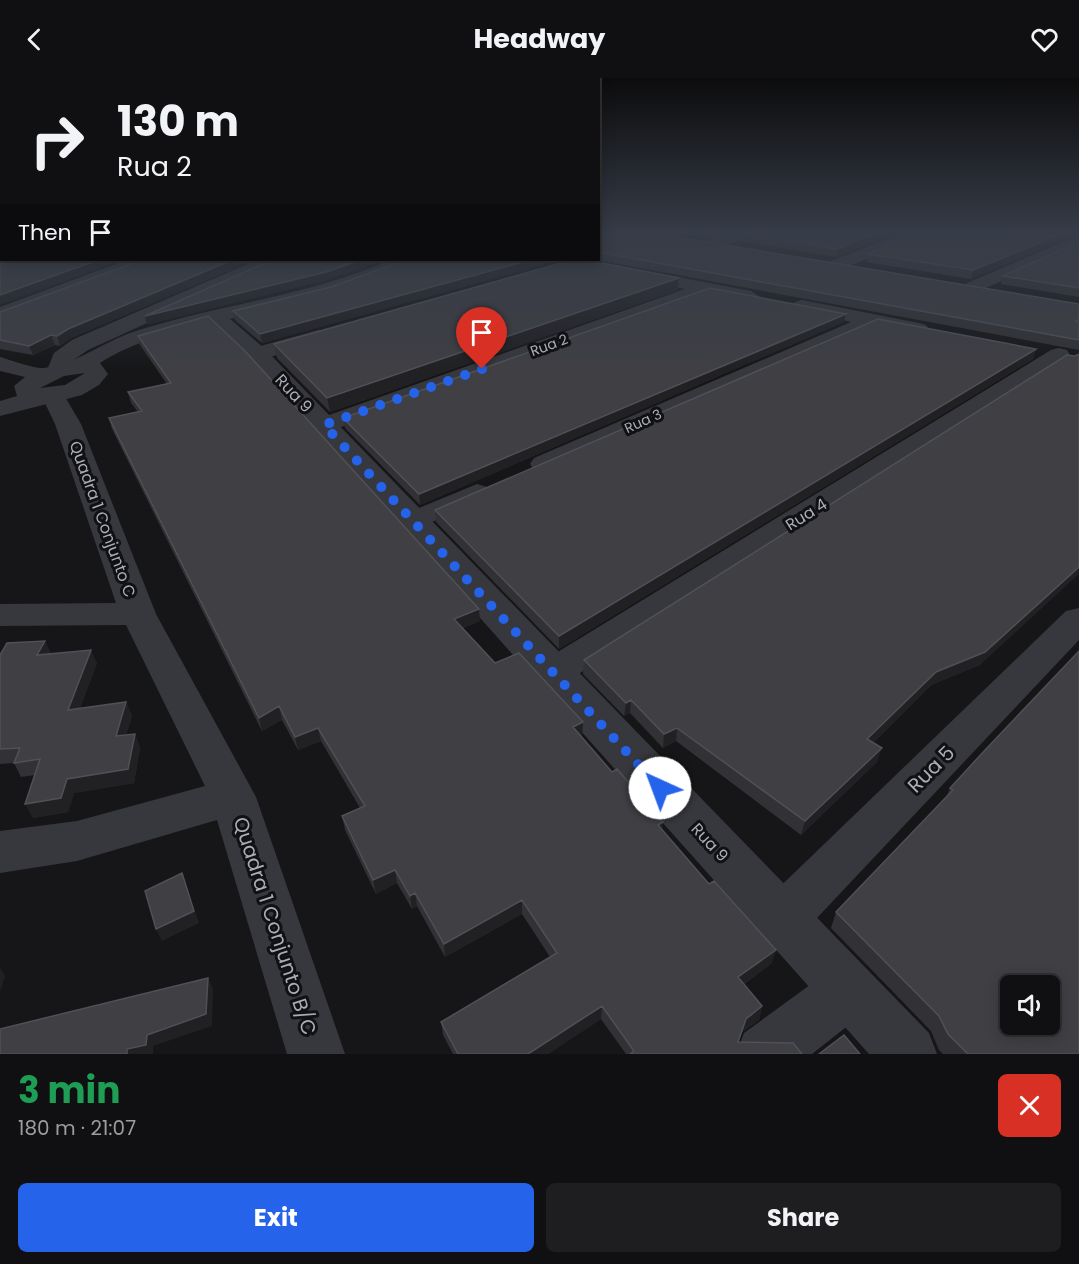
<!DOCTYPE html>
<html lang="en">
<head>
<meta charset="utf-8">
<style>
  :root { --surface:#101012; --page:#1e1e20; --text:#f1f3f6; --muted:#9c9d9f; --line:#303032; --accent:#2563eb }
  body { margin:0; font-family:Poppins,sans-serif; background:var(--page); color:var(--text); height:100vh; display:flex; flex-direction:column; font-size:22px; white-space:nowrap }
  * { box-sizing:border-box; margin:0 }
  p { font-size:20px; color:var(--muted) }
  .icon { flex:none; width:33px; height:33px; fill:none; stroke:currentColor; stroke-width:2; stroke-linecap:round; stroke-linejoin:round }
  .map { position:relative; height:976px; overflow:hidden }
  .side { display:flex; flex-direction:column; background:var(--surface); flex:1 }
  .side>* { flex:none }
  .banner { position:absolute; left:0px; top:0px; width:600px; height:183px; box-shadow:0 3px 15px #0003,0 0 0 2px var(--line); background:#101012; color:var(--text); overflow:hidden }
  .buttons { position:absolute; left:1000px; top:897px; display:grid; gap:12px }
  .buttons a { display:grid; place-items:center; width:60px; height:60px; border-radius:9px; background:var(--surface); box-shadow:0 3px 15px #0003,0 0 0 2px var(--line); font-size:30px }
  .pin { position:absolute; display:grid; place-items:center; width:51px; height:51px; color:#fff; margin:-62px -26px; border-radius:50% 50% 50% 0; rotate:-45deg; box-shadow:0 0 6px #0007 }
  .pin .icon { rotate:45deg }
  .me { position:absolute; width:66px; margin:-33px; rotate:317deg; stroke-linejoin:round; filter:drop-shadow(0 0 4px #0008) }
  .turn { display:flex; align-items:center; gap:21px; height:126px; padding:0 18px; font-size:27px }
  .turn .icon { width:78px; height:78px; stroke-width:2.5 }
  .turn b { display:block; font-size:42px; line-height:51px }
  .then { display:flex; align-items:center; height:57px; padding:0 18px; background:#0003; gap:12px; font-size:22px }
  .round { display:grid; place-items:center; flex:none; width:63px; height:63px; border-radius:9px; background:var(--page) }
  .headline { display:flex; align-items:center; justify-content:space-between; height:102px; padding:0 18px }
  h1 { font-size:36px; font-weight:700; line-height:45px; color:#1e9e55 }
  .cta { display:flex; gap:12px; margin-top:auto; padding:12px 18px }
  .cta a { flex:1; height:69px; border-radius:9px; background:var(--accent); color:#fff; font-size:24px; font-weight:700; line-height:69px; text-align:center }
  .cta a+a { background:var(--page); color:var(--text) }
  header { display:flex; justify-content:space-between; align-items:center; height:78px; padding:0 18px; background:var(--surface); font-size:27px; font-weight:700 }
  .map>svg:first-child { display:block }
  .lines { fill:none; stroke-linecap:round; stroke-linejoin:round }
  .minor { fill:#37383d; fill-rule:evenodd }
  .tertiary { fill:#37383d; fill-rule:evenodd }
  .wall { fill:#323236 }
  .shaded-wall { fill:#212124 }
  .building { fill:#3f3f44; stroke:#4f5156; stroke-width:1.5; fill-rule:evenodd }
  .route { stroke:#2563eb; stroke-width:10; stroke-dasharray:0 18 }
  .labels { text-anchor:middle; stroke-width:6; stroke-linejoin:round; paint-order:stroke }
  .far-street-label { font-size:14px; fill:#a8adb8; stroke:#111113 }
  .street-label { font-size:16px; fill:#a8adb8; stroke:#111113 }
  .near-street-label { font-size:20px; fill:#a8adb8; stroke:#111113 }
</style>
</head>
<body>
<header><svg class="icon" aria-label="back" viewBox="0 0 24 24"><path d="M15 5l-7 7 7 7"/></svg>Headway<svg class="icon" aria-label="heart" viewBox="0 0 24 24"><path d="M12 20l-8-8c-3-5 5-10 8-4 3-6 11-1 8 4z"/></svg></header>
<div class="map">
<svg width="1079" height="976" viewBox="0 0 1079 976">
  <rect width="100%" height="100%" fill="#161618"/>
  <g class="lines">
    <path class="minor" d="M 731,155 L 755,155 L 752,158 L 713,171 L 705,166 L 707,163 Z
      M 904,155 L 926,155 L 843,191 L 831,191 L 828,187 L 831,183 Z
      M 1079,157 L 1079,168 L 979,213 L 973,215 L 964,209 L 967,205 Z
      M 127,182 L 149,182 L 147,186 L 0,242 L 0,229 Z
      M 257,182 L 278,182 L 276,186 L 88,272 L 72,283 L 66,297 L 50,297 L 47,292 L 54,275 L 72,262 Z
      M 557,182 L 588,182 L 751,213 L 760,219 L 751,225 L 707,216 L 333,352 L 324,355 L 315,352 L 311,347 L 315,342 L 685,211 L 565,187 Z
      M 802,222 L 919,245 L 926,247 L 929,251 L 926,255 L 919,257 L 875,248 L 554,392 L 544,394 L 534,392 L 530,386 L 534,380 L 851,244 L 795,232 L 792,228 L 795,224 Z
      M 319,252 L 326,254 L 329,258 L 326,262 L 257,283 L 249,281 L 246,276 L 249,271 Z
      M 1059,270 L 1067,272 L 1070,277 L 1067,282 L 566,604 L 552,608 L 538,604 L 533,595 L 538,586 L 1051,272 Z
      M 53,310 L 61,312 L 81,346 L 156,536 L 256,719 L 345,976 L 287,976 L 217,742 L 77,783 L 0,795 L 0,753 L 77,743 L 205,708 L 126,547 L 0,548 L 0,526 L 116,525 L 55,346 L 41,317 L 45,312 Z
      M 477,406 L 487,409 L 492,415 L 487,421 L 413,452 L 402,449 L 398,443 L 402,437 Z
      M 1079,530 L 1079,562 L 800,858 L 782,865 L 764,858 L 756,841 L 764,824 L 1066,533 Z
      M 849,885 L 869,893 L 877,912 L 869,931 L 812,976 L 736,976 L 744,955 L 829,893 Z"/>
    <path class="tertiary" d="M 390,182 L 411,182 L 409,186 L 331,216 L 230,241 L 265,271 L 929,955 L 937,976 L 869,976 L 249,281 L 211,245 C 173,255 133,263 100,285 L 108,296 L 99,307 L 82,317 L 0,338 L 0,323 L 17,318 L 14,308 L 25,299 L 0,293 L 0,279 C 10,282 35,291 44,290 C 77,286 104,263 136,253 C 220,226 309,218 390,182 ZM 85,295 L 65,307 L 40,310 L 64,298 Z"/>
  </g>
  <path class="wall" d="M 598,155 L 1079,226 L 1079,276 L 1079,272 L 598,182 Z
    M 694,155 L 896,155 L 836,179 Z
    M 916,155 L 1079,155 L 971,201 L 866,184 L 868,176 Z
    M 1079,164 L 1079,219 L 1001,206 L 1003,198 Z
    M 142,182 L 253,182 L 71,260 L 60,268 L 55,267 L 33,277 L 0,271 L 0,234 Z
    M 555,183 L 262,265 L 235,242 L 233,233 L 331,209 Z
    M 678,212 L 330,334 L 277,280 L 274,266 Z
    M 844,244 L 420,427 L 345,350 L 343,340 Z
    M 138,258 L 480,543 L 463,550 L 495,585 L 583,644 L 582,658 L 581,658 L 662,753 L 772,885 L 744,906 L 762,928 L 759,942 L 742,954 L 738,964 L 802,976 L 626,976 L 601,941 L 548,976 L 453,976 L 443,957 L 441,944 L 550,879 L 522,836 L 445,879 L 417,828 L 412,831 L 397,805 L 376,816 L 345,752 L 342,738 L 360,730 L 321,663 L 298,672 L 282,642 L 262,653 L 112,351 L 109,340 L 138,334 L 131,325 L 128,314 L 167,306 L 140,267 Z
    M 1036,271 L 1033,281 L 559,571 L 436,444 L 435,432 Z
    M 1075,278 L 980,587 L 931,607 L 873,665 L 877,684 L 801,757 L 676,663 L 663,670 L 630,635 L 624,638 L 583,596 L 584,582 Z
    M 45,563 L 51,576 L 97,585 L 80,630 L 126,624 L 132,638 L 126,657 L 135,656 L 140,670 L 134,705 L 74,715 L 68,734 L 33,740 L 35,697 L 21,699 L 14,685 L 0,686 L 0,577 Z
    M 986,671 L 1079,976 L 943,976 L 939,972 L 931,953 L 831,850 L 836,834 L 946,720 L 950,710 Z"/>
  <path class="shaded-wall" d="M 878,155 L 896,155 L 836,179 L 837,171 Z
    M 1063,155 L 1079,155 L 971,201 L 973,192 Z
    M 98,182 L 122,182 L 0,227 L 0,217 Z
    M 232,182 L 253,182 L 71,260 L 60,268 L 57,258 L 68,251 Z
    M 361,182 L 385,182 L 327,202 L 147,247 L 145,238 Z
    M 530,182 L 556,182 L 555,183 L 262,265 L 260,256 Z
    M 679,200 L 678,212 L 330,334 L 327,320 Z
    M 846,236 L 844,244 L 420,427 L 419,416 Z
    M 51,257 L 55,267 L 33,277 L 29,268 Z
    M 1036,271 L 1033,281 L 559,571 L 559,558 Z
    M 1079,489 L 1079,496 L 980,587 L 931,607 L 863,675 L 867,661 L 936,594 Z
    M 479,531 L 480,543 L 455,553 L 454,541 Z
    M 45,563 L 51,576 L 37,577 Z
    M 91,572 L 97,585 L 74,646 L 68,632 Z
    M 631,622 L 630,635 L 624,638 L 626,625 Z
    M 126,624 L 132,638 L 122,672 L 116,658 Z
    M 279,628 L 282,642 L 262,653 L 259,640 Z
    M 583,644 L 582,658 L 572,662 L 573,649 Z
    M 318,650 L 321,663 L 298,672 L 295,659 Z
    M 677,650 L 676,663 L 663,670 L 664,656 Z
    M 135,656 L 140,670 L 134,705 L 74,715 L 68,734 L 33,740 L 25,726 L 67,701 Z
    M 882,670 L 877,684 L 801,757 L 805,743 Z
    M 663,744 L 662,757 L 658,747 Z
    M 395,792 L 397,805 L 376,816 L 373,802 Z
    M 182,795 L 186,807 L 199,845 L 162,863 L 156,851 Z
    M 415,815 L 417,828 L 412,831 L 410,818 Z
    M 522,822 L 522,836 L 445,879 L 444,866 Z
    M 776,872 L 772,885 L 735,912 L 738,899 Z
    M 0,890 L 5,898 L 0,914 Z
    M 208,900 L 213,911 L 212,948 L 153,968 L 153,976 L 127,976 L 127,971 L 147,957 Z
    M 602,928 L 601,941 L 548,976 L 528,976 Z
    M 762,928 L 759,942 L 742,954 L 735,976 L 746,941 Z"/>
  <path class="building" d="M 0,155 L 2,155 L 2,172 L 1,168 L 0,168 Z
    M 598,155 L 653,155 L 1079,226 L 1079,241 L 1076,243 L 1079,244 L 1079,262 L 598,174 Z
    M 741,155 L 878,155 L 837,171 Z
    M 916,155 L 1063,155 L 973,192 L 868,176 Z
    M 1079,164 L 1079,210 L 1003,198 Z
    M 2,180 L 2,182 L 98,182 L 0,217 L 0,181 Z
    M 142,182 L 232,182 L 68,251 L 57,258 L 51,257 L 29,268 L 0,262 L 0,234 Z
    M 272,182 L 361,182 L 326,194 L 145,238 Z
    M 405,182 L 530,182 L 260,256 L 233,233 L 331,209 Z
    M 572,182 L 586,182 L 679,200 L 327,320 L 274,266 Z
    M 710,210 L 846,236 L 419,416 L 343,340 Z
    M 208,238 L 245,273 L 479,531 L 454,541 L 495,585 L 519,575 L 583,644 L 573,649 L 612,694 L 617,691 L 663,744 L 658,747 L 709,806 L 714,803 L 776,872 L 738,899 L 762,928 L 746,941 L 738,964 L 793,965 L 802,976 L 630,976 L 634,973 L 602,928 L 528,976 L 458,976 L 441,944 L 557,875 L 522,822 L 444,866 L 415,815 L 410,818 L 395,792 L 373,802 L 342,738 L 365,728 L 318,650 L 295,659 L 279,628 L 259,640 L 109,340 L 142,333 L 128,314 L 171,305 L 138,258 Z
    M 878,241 L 1036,271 L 559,558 L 435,432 Z
    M 1079,276 L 1079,489 L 985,574 L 936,594 L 867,661 L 882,670 L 805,743 L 677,650 L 664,656 L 631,622 L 626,625 L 584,582 L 1067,277 L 1075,278 Z
    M 45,563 L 37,577 L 91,572 L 68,632 L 126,624 L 116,658 L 135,656 L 128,691 L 67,701 L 61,720 L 25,726 L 40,681 L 14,685 L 20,670 L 0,671 L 0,577 L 7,565 Z
    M 1079,573 L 1079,976 L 968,976 L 948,956 L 939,938 L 836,834 L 953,712 L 950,710 L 986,671 ZM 1011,908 L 1050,908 L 1050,946 L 1011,946 Z
    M 182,795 L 194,833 L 156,851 L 145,813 Z
    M 208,900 L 206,936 L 147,957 L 146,967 L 127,971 L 127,976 L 0,976 L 0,951 Z
    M 844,957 L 860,976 L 819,976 Z"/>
  <linearGradient id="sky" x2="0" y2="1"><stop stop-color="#0c0c0d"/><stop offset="0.53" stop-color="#363c48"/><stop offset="1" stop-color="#363c48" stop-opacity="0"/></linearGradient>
  <rect width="1079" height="292" fill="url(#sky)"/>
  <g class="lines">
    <path class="route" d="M 482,291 L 324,347 L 660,710"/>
  </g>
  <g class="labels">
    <g class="far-street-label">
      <text transform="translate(549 267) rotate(-20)" y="5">Rua 2</text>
      <text transform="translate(643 343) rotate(-24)" y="5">Rua 3</text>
    </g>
    <g class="street-label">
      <text transform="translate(294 315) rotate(47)" y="6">Rua 9</text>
      <text transform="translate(806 436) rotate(-32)" y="6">Rua 4</text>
      <text transform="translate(103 441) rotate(70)" y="6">Quadra 1 Conjunto C</text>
      <text transform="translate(710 764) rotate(47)" y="6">Rua 9</text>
    </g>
    <g class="near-street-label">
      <text transform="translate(931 691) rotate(-45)" y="7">Rua 5</text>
      <text transform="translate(275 848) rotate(72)" y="7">Quadra 1 Conjunto B/C</text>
    </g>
  </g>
</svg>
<div class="buttons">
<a><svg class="icon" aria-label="sound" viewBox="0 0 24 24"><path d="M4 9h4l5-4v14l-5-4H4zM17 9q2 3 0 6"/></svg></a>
</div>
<div class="pin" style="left:482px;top:291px;background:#d93025"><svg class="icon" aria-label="arrive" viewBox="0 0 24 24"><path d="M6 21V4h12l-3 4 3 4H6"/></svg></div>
<svg class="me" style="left:660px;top:710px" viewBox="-20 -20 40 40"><circle r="19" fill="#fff"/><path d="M0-13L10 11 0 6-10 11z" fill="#2563eb"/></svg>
<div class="banner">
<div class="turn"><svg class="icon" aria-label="right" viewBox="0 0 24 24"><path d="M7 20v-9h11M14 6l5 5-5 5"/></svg><div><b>130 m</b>Rua 2</div></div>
<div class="then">Then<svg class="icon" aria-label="arrive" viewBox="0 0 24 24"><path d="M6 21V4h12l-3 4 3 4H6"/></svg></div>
</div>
</div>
<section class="side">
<div class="headline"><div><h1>3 min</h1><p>180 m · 21:07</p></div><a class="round" style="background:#d93025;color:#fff"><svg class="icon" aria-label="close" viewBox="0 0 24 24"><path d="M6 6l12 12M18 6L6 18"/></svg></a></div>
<div class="cta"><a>Exit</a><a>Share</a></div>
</section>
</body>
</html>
